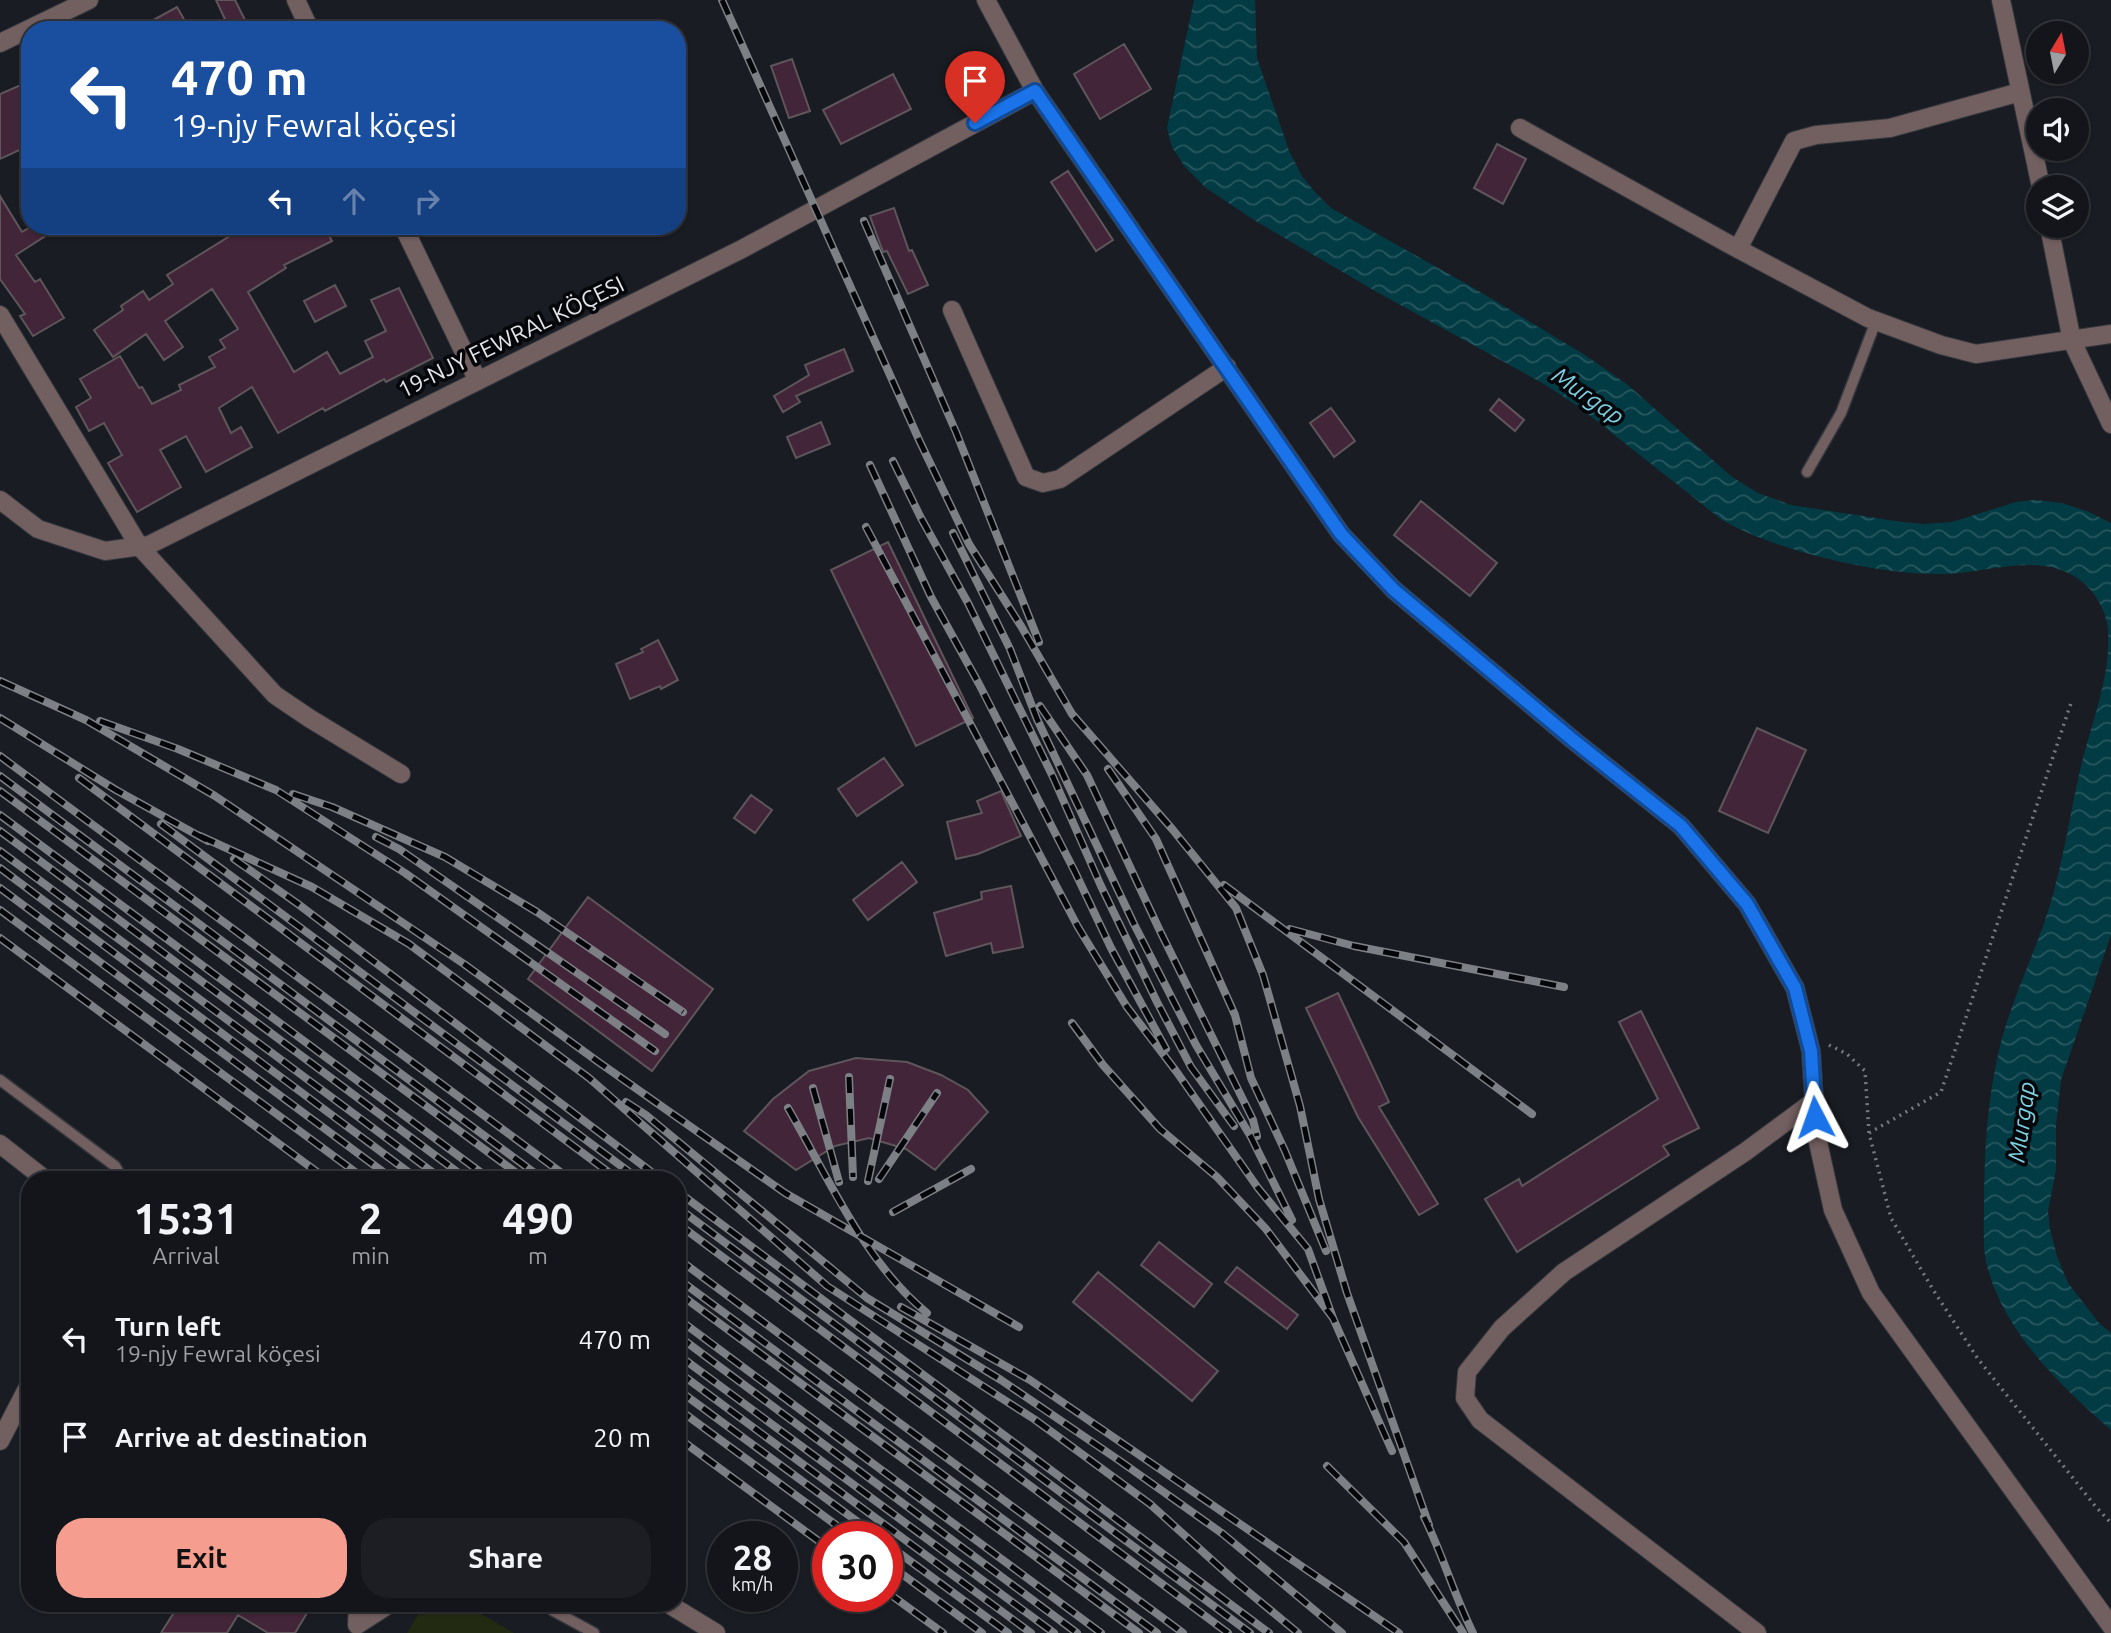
<!DOCTYPE html>
<html lang="en">
<head>
<meta charset="utf-8">
<style>
  :root { --surface:#13151a; --page:#1c1e23; --text:#f1f3f6; --muted:#9d9fa2; --line:#323439; --accent:#f59d8f }
  body { margin:0; font-family:Ubuntu,sans-serif; background:var(--page); color:var(--text); height:100vh; display:flex; flex-direction:column; font-size:26px; white-space:nowrap }
  * { box-sizing:border-box; margin:0 }
  p { font-size:23px; color:var(--muted) }
  .icon { flex:none; width:38px; height:38px; fill:none; stroke:currentColor; stroke-width:2; stroke-linecap:round; stroke-linejoin:round }
  .map { position:relative; flex:1; overflow:hidden }
  .side { position:absolute; left:21px; top:1171px; width:665px; height:441px; display:flex; flex-direction:column; background:var(--surface); border-radius:28px; box-shadow:0 2px 5px #0004,0 0 0 2px var(--line) }
  .side>* { flex:none }
  .top-card { position:absolute; left:21px; top:21px; width:665px; height:214px; border-radius:28px; box-shadow:0 2px 5px #0004,0 0 0 2px var(--line); background:#1a4fa0; color:#fff; overflow:hidden }
  .needle { width:46px; rotate:10deg }
  .tools { position:absolute; left:2026px; top:21px; display:grid; gap:14px }
  .tools a { display:grid; place-items:center; width:63px; height:63px; border-radius:50%; background:var(--surface); box-shadow:0 2px 5px #0004,0 0 0 2px var(--line); font-size:35px }
  .speed { position:absolute; left:707px; top:1521px; display:flex; gap:14px; font-size:35px; font-weight:700; text-align:center }
  .speed>* { display:grid; place-content:center; width:91px; height:91px; border-radius:50%; background:var(--surface); box-shadow:0 2px 5px #0004,0 0 0 2px var(--line); line-height:1 }
  .speed small { font-size:18px; font-weight:400 }
  .speed .limit { border:10px solid #d22; background:#fff; color:#111 }
  .pin { position:absolute; display:grid; place-items:center; width:60px; height:60px; color:#fff; margin:-72px -30px; border-radius:50% 50% 50% 0; rotate:-45deg; box-shadow:0 0 7px #0007 }
  .pin .icon { rotate:45deg }
  .me { position:absolute; width:77px; margin:-38px; rotate:356deg; stroke-linejoin:round; filter:drop-shadow(0 0 5px #0008) }
  .turn { display:flex; align-items:center; gap:24px; height:147px; padding:0 35px; font-size:32px }
  .turn .icon { width:91px; height:91px; stroke-width:2.5 }
  .turn b { display:block; font-size:49px; line-height:60px }
  .lanes { display:flex; align-items:center; height:66px; padding:0 35px; background:#0003; justify-content:center; gap:35px; direction:ltr }
  .lanes .off { opacity:.35 }
  .eta { display:flex; justify-content:space-evenly; align-items:center; height:119px; text-align:center }
  .eta b { font-size:42px; font-weight:700; line-height:49px }
  .cta { display:flex; gap:14px; margin-top:auto; padding:14px 35px }
  .cta a { flex:1; height:80px; border-radius:28px; background:var(--accent); color:#111; font-size:28px; font-weight:700; line-height:80px; text-align:center }
  .cta a+a { background:var(--page); color:var(--text) }
  ul { padding:0; list-style:none }
  li { display:flex; align-items:center; gap:21px; height:98px; padding:0 35px }
  li div { flex:1 }
  li b { display:block; font-size:26px }
  li em { font-style:normal }
  .map>svg:first-child { display:block }
  .green { fill:#222b12 }
  .water { fill:url(#water-waves) }
  .building { fill:#432539; stroke:#5e565b; stroke-width:2 }
  .lines { fill:none; stroke-linecap:round; stroke-linejoin:round }
  .lane-casing { stroke:#35383e; stroke-width:13 }
  .street-casing { stroke:#35383e; stroke-width:20 }
  .path { stroke:#77797e; stroke-width:3.5; stroke-dasharray:2 5; stroke-linecap:butt }
  .lane { stroke:#725f5f; stroke-width:10 }
  .street { stroke:#725f5f; stroke-width:18 }
  .rail-casing { stroke:#7d8085; stroke-width:8 }
  .rail { stroke:#050609; stroke-width:5; stroke-dasharray:16; stroke-linecap:butt }
  .route-casing { stroke:#114b97; stroke-width:18 }
  .route { stroke:#1a73e8; stroke-width:12 }
  .labels { text-anchor:middle; stroke-width:7; stroke-linejoin:round; paint-order:stroke }
  .street-label { font-size:23px; fill:#e3e5e9; stroke:#050609 }
  .water-label { font-size:24px; font-style:italic; fill:#7cd0e1; stroke:#050609 }
</style>
</head>
<body>
<div class="map">
<svg width="2111" height="1633" viewBox="0 0 2111 1633">
  <defs>
    <pattern id="water-waves" width="16" height="10" patternUnits="userSpaceOnUse" patternTransform="scale(1.75)"><rect width="16" height="10" fill="#023b44"/><path d="M0 5q4-4 8 0t8 0" fill="none" stroke="#27575f"/></pattern>
  </defs>
  <rect width="100%" height="100%" fill="#191c22"/>
  <path class="green" d="M 425,1603 L 463,1603 L 514,1633 L 407,1633 Z"/>
  <path class="water" d="M 1194,0 L 1255,0 L 1257,58 L 1290,153 L 1302,176 L 1314,191 L 1331,208 L 1472,287 L 1585,355 L 1628,385 L 1732,477 L 1758,493 L 1791,505 L 1902,522 L 1924,524 L 1952,522 L 2016,502 L 2035,500 L 2062,503 L 2089,512 L 2111,523 L 2111,935 L 2061,1080 L 2056,1125 L 2056,1170 L 2048,1211 L 2050,1229 L 2057,1256 L 2068,1283 L 2099,1323 L 2111,1333 L 2111,1430 C 2063,1388 2008,1336 1989,1273 C 1982,1252 1984,1230 1984,1209 C 1984,1152 1987,1097 2001,1042 C 2013,996 2035,953 2049,908 C 2064,860 2070,811 2082,762 C 2093,719 2111,675 2108,629 C 2106,611 2095,591 2080,580 C 2040,550 1985,574 1941,574 C 1878,575 1777,551 1722,520 L 1579,407 L 1544,384 L 1375,291 L 1254,220 L 1206,188 L 1185,167 L 1172,147 L 1167,128 Z"/>
  <path class="building" d="M 216,0 L 235,0 L 250,30 L 230,30 Z
    M 177,7 L 190,30 L 135,30 Z
    M 1124,44 L 1151,89 L 1100,119 L 1074,74 Z
    M 792,59 L 810,111 L 789,118 L 771,66 Z
    M 893,74 L 911,109 L 841,144 L 823,110 Z
    M 30,81 L 30,145 L 0,159 L 0,94 Z
    M 1497,144 L 1526,159 L 1503,204 L 1474,188 Z
    M 1068,171 L 1113,240 L 1096,251 L 1051,182 Z
    M 0,196 L 22,232 L 32,226 L 61,226 L 16,255 L 35,282 L 40,279 L 64,318 L 33,336 L 20,316 L 25,314 L 0,279 Z
    M 894,208 L 909,251 L 912,250 L 928,285 L 908,294 L 887,251 L 883,252 L 870,216 Z
    M 246,226 L 324,226 L 332,241 L 284,265 L 286,268 L 248,292 L 294,372 L 327,352 L 340,374 L 373,357 L 365,341 L 386,331 L 371,300 L 399,288 L 433,358 L 386,382 L 384,379 L 325,411 L 323,408 L 278,433 L 252,387 L 219,408 L 231,433 L 241,427 L 252,447 L 206,472 L 186,436 L 160,450 L 181,487 L 137,512 L 108,463 L 122,455 L 104,423 L 89,431 L 76,407 L 91,398 L 80,379 L 120,356 L 139,388 L 142,387 L 152,404 L 181,390 L 179,385 L 215,367 L 209,357 L 225,348 L 220,340 L 238,329 L 212,289 L 165,321 L 183,347 L 164,360 L 146,334 L 113,357 L 94,330 L 123,310 L 121,306 L 143,291 L 149,300 L 173,284 L 167,275 Z
    M 335,285 L 346,306 L 315,322 L 304,301 Z
    M 844,349 L 853,371 L 796,396 L 800,402 L 783,412 L 774,396 L 809,375 L 805,365 Z
    M 1499,399 L 1524,420 L 1515,431 L 1490,410 Z
    M 1331,408 L 1355,441 L 1334,457 L 1310,423 Z
    M 821,422 L 830,444 L 796,458 L 787,437 Z
    M 1421,501 L 1497,563 L 1470,596 L 1394,535 Z
    M 888,542 L 973,718 L 916,746 L 831,570 Z
    M 658,640 L 678,680 L 661,689 L 660,686 L 630,699 L 616,664 L 643,652 L 641,649 Z
    M 1757,728 L 1806,750 L 1768,833 L 1719,811 Z
    M 884,758 L 903,785 L 857,816 L 838,789 Z
    M 1001,791 L 1021,836 L 978,854 L 956,859 L 947,822 L 982,813 L 977,801 Z
    M 751,795 L 772,810 L 755,833 L 734,818 Z
    M 902,862 L 917,882 L 868,920 L 853,900 Z
    M 1011,886 L 1023,947 L 993,953 L 991,943 L 946,956 L 934,913 L 982,899 L 981,892 Z
    M 588,897 L 713,989 L 652,1071 L 528,979 Z
    M 1338,993 L 1389,1102 L 1379,1107 L 1438,1204 L 1419,1215 L 1358,1117 L 1306,1008 Z
    M 1641,1011 L 1699,1128 L 1663,1146 L 1669,1155 L 1517,1252 L 1485,1199 L 1519,1179 L 1522,1186 L 1658,1099 L 1619,1022 Z
    M 856,1058 L 907,1062 L 941,1075 L 968,1090 L 988,1112 L 935,1170 L 906,1149 L 869,1138 L 835,1146 L 796,1170 L 744,1131 L 773,1099 L 809,1071 Z
    M 1159,1242 L 1212,1284 L 1194,1307 L 1141,1265 Z
    M 1237,1267 L 1298,1315 L 1287,1329 L 1225,1282 Z
    M 1098,1272 L 1218,1371 L 1192,1401 L 1073,1302 Z
    M 180,1603 L 313,1603 L 295,1633 L 268,1633 L 238,1615 L 227,1633 L 161,1633 Z"/>
  <g class="lines">
    <defs>
      <path id="lane" d="M 1807,472 L 1841,413 L 1876,321
        M 0,1080 L 115,1166 L 123,1180
        M 552,1610 L 594,1633"/>
      <path id="street" d="M 296,0 L 310,30
        M 986,0 L 1035,91 L 1341,534 L 1394,590 L 1573,740 L 1681,826 L 1747,904 L 1795,988 L 1811,1051 L 1816,1133 L 1833,1210 L 1871,1293 L 2111,1626
        M 2001,0 L 2041,187
        M 0,43 L 89,0
        M 1520,128 L 1727,243 L 1868,318 L 1941,345 L 1976,354 L 2111,334
        M 403,226 L 478,381
        M 2049,226 L 2072,341 L 2111,424
        M 1738,249 L 1794,141 L 1816,135 L 1890,128 L 2020,92
        M 952,310 L 1026,477 L 1043,483 L 1060,479 L 1227,367
        M 0,315 L 139,546 L 275,695 L 309,718 L 401,774
        M 0,500 L 38,529 L 105,551 L 149,545 L 742,249 L 1035,91
        M 0,1144 L 46,1180
        M 0,1441 L 30,1383
        M 358,1603 L 357,1625 L 391,1603
        M 667,1603 L 716,1633
        M 1757,1633 L 1480,1420 L 1465,1398 L 1467,1372 L 1502,1328 L 1564,1272 L 1745,1152 L 1814,1101"/>
    </defs>
    <use href="#lane" class="lane-casing"/>
    <use href="#street" class="street-casing"/>
    <path class="path" d="M 1829,1045 L 1847,1054 L 1865,1071 L 1869,1133 L 1891,1218 L 1932,1288 L 1978,1359 L 2096,1507 L 2111,1523
      M 1869,1133 L 1941,1092 L 2072,700"/>
    <use href="#lane" class="lane"/>
    <use href="#street" class="street"/>
    <defs>
      <path id="rail" d="M 722,0 L 920,442 L 969,544 L 1021,626 L 1072,714 L 1173,830 L 1236,908 L 1263,975 L 1300,1106 L 1319,1199 L 1347,1293 L 1429,1525
        M 864,221 L 956,432 L 1039,642
        M 893,461 L 921,518 L 968,603 L 1053,777 L 1101,886 L 1157,1002 L 1191,1067 L 1234,1126
        M 870,465 L 931,597 L 979,684 L 1075,872 L 1111,948 L 1166,1049
        M 866,527 L 1078,927 L 1127,1007 L 1176,1071 L 1258,1188 L 1308,1249 L 1333,1318
        M 953,533 L 1010,649 L 1037,719 L 1134,924 L 1196,1045 L 1251,1137 L 1292,1220
        M 0,681 L 86,720 L 215,796 L 464,964 L 597,1061 L 785,1193 L 1019,1327
        M 1040,706 L 1087,775 L 1160,931 L 1253,1120 L 1257,1136
        M 0,718 L 116,790 L 208,841
        M 100,721 L 178,749 L 276,790 L 405,873 L 655,1051
        M 0,756 L 571,1180
        M 1108,769 L 1156,839 L 1235,1015 L 1251,1078 L 1285,1151 L 1326,1251
        M 0,776 L 544,1180
        M 79,778 L 619,1180
        M 0,791 L 526,1180
        M 293,794 L 332,807 L 445,857 L 537,912 L 683,1012
        M 0,815 L 491,1180
        M 161,824 L 640,1180
        M 0,831 L 468,1180
        M 200,836 L 312,887 L 409,944 L 589,1078 L 827,1286 L 1034,1419 L 1150,1504 L 1234,1580 L 1298,1633
        M 376,837 L 399,849 L 665,1034
        M 0,851 L 443,1180
        M 234,859 L 298,904 L 662,1180
        M 0,868 L 419,1180
        M 1224,885 L 1532,1114
        M 0,888 L 394,1180
        M 0,910 L 366,1180
        M 1290,929 L 1354,946 L 1564,987
        M 0,938 L 328,1180
        M 1072,1023 L 1103,1065 L 1160,1129 L 1217,1177 L 1266,1229 L 1333,1318 L 1392,1451
        M 849,1077 L 853,1177
        M 813,1088 L 839,1182
        M 626,1102 L 646,1115 L 867,1298 L 1001,1380 L 1120,1461 L 1223,1534 L 1342,1633
        M 788,1108 C 828,1177 865,1263 927,1313
        M 879,1179 L 937,1093
        M 868,1181 L 890,1079
        M 677,1191 L 1269,1633
        M 677,1207 L 1250,1633
        M 893,1212 L 971,1169
        M 677,1223 L 1228,1633
        M 677,1258 L 1183,1633
        M 677,1278 L 1157,1633
        M 677,1292 L 1139,1633
        M 901,1307 L 1030,1380 L 1399,1633
        M 677,1318 L 1101,1633
        M 677,1335 L 1077,1633
        M 677,1354 L 1054,1633
        M 677,1371 L 1031,1633
        M 677,1389 L 877,1536
        M 677,1408 L 851,1536
        M 677,1437 L 828,1548
        M 1327,1466 L 1404,1542 L 1463,1633
        M 1424,1517 C 1443,1555 1454,1595 1473,1633
        M 887,1544 L 1008,1633
        M 887,1563 L 982,1633
        M 887,1592 L 943,1633"/>
    </defs>
    <use href="#rail" class="rail-casing"/>
    <use href="#rail" class="rail"/>
  </g>
  <g class="lines">
    <defs>
      <path id="route" d="M 975,123 L 1035,91 L 1341,534 L 1394,590 L 1573,740 L 1681,826 L 1747,904 L 1795,988 L 1811,1051 L 1815,1117"/>
    </defs>
    <use href="#route" class="route-casing"/>
    <use href="#route" class="route"/>
  </g>
  <g class="labels">
    <g class="street-label">
      <text transform="translate(511 337) rotate(-26)" y="8">19-NJY FEWRAL KÖÇESI</text>
    </g>
    <g class="water-label">
      <text transform="translate(1588 396) rotate(35)" y="8">Murgap</text>
      <text transform="translate(2022 1122) rotate(-82)" y="8">Murgap</text>
    </g>
  </g>
</svg>
<div class="tools">
<a><svg class="needle" viewBox="-14 -14 28 28"><path d="M0-13l5 13h-10z" fill="#e53935"/><path d="M0 13l5-13h-10z" fill="#9d9fa2"/></svg></a>
<a><svg class="icon" aria-label="sound" viewBox="0 0 24 24"><path d="M4 9h4l5-4v14l-5-4H4zM17 9q2 3 0 6"/></svg></a>
<a><svg class="icon" aria-label="layers" viewBox="0 0 24 24"><path d="M12 4l9 5-9 5-9-5zM3 14l9 5 9-5"/></svg></a>
</div>
<div class="speed"><div>28<small>km/h</small></div><div class="limit">30</div></div>
<div class="pin" style="left:975px;top:123px;background:#d93025"><svg class="icon" aria-label="arrive" viewBox="0 0 24 24"><path d="M6 21V4h12l-3 4 3 4H6"/></svg></div>
<svg class="me" style="left:1815px;top:1117px" viewBox="-20 -20 40 40"><path d="M0-17L14 15 0 8-14 15z" fill="#1a73e8" stroke="#fff" stroke-width="4"/></svg>
<div class="top-card">
<div class="turn"><svg class="icon" aria-label="left" viewBox="0 0 24 24"><path d="M17 20v-9H6M10 6l-5 5 5 5"/></svg><div><b>470 m</b>19-njy Fewral köçesi</div></div>
<div class="lanes"><svg class="icon" aria-label="left" viewBox="0 0 24 24"><path d="M17 20v-9H6M10 6l-5 5 5 5"/></svg><svg class="icon off" aria-label="ahead" viewBox="0 0 24 24"><path d="M12 20V5M6 11l6-6 6 6"/></svg><svg class="icon off" aria-label="right" viewBox="0 0 24 24"><path d="M7 20v-9h11M14 6l5 5-5 5"/></svg></div>
</div>
<section class="side">
<div class="eta">
<div><b>15:31</b><p>Arrival</p></div>
<div><b>2</b><p>min</p></div>
<div><b>490</b><p>m</p></div>
</div>
<ul>
<li><svg class="icon" aria-label="left" viewBox="0 0 24 24"><path d="M17 20v-9H6M10 6l-5 5 5 5"/></svg><div><b>Turn left</b><p>19-njy Fewral köçesi</p></div><em>470 m</em></li>
<li><svg class="icon" aria-label="arrive" viewBox="0 0 24 24"><path d="M6 21V4h12l-3 4 3 4H6"/></svg><div><b>Arrive at destination</b></div><em>20 m</em></li>
</ul>
<div class="cta"><a>Exit</a><a>Share</a></div>
</section>
</div>
</body>
</html>
